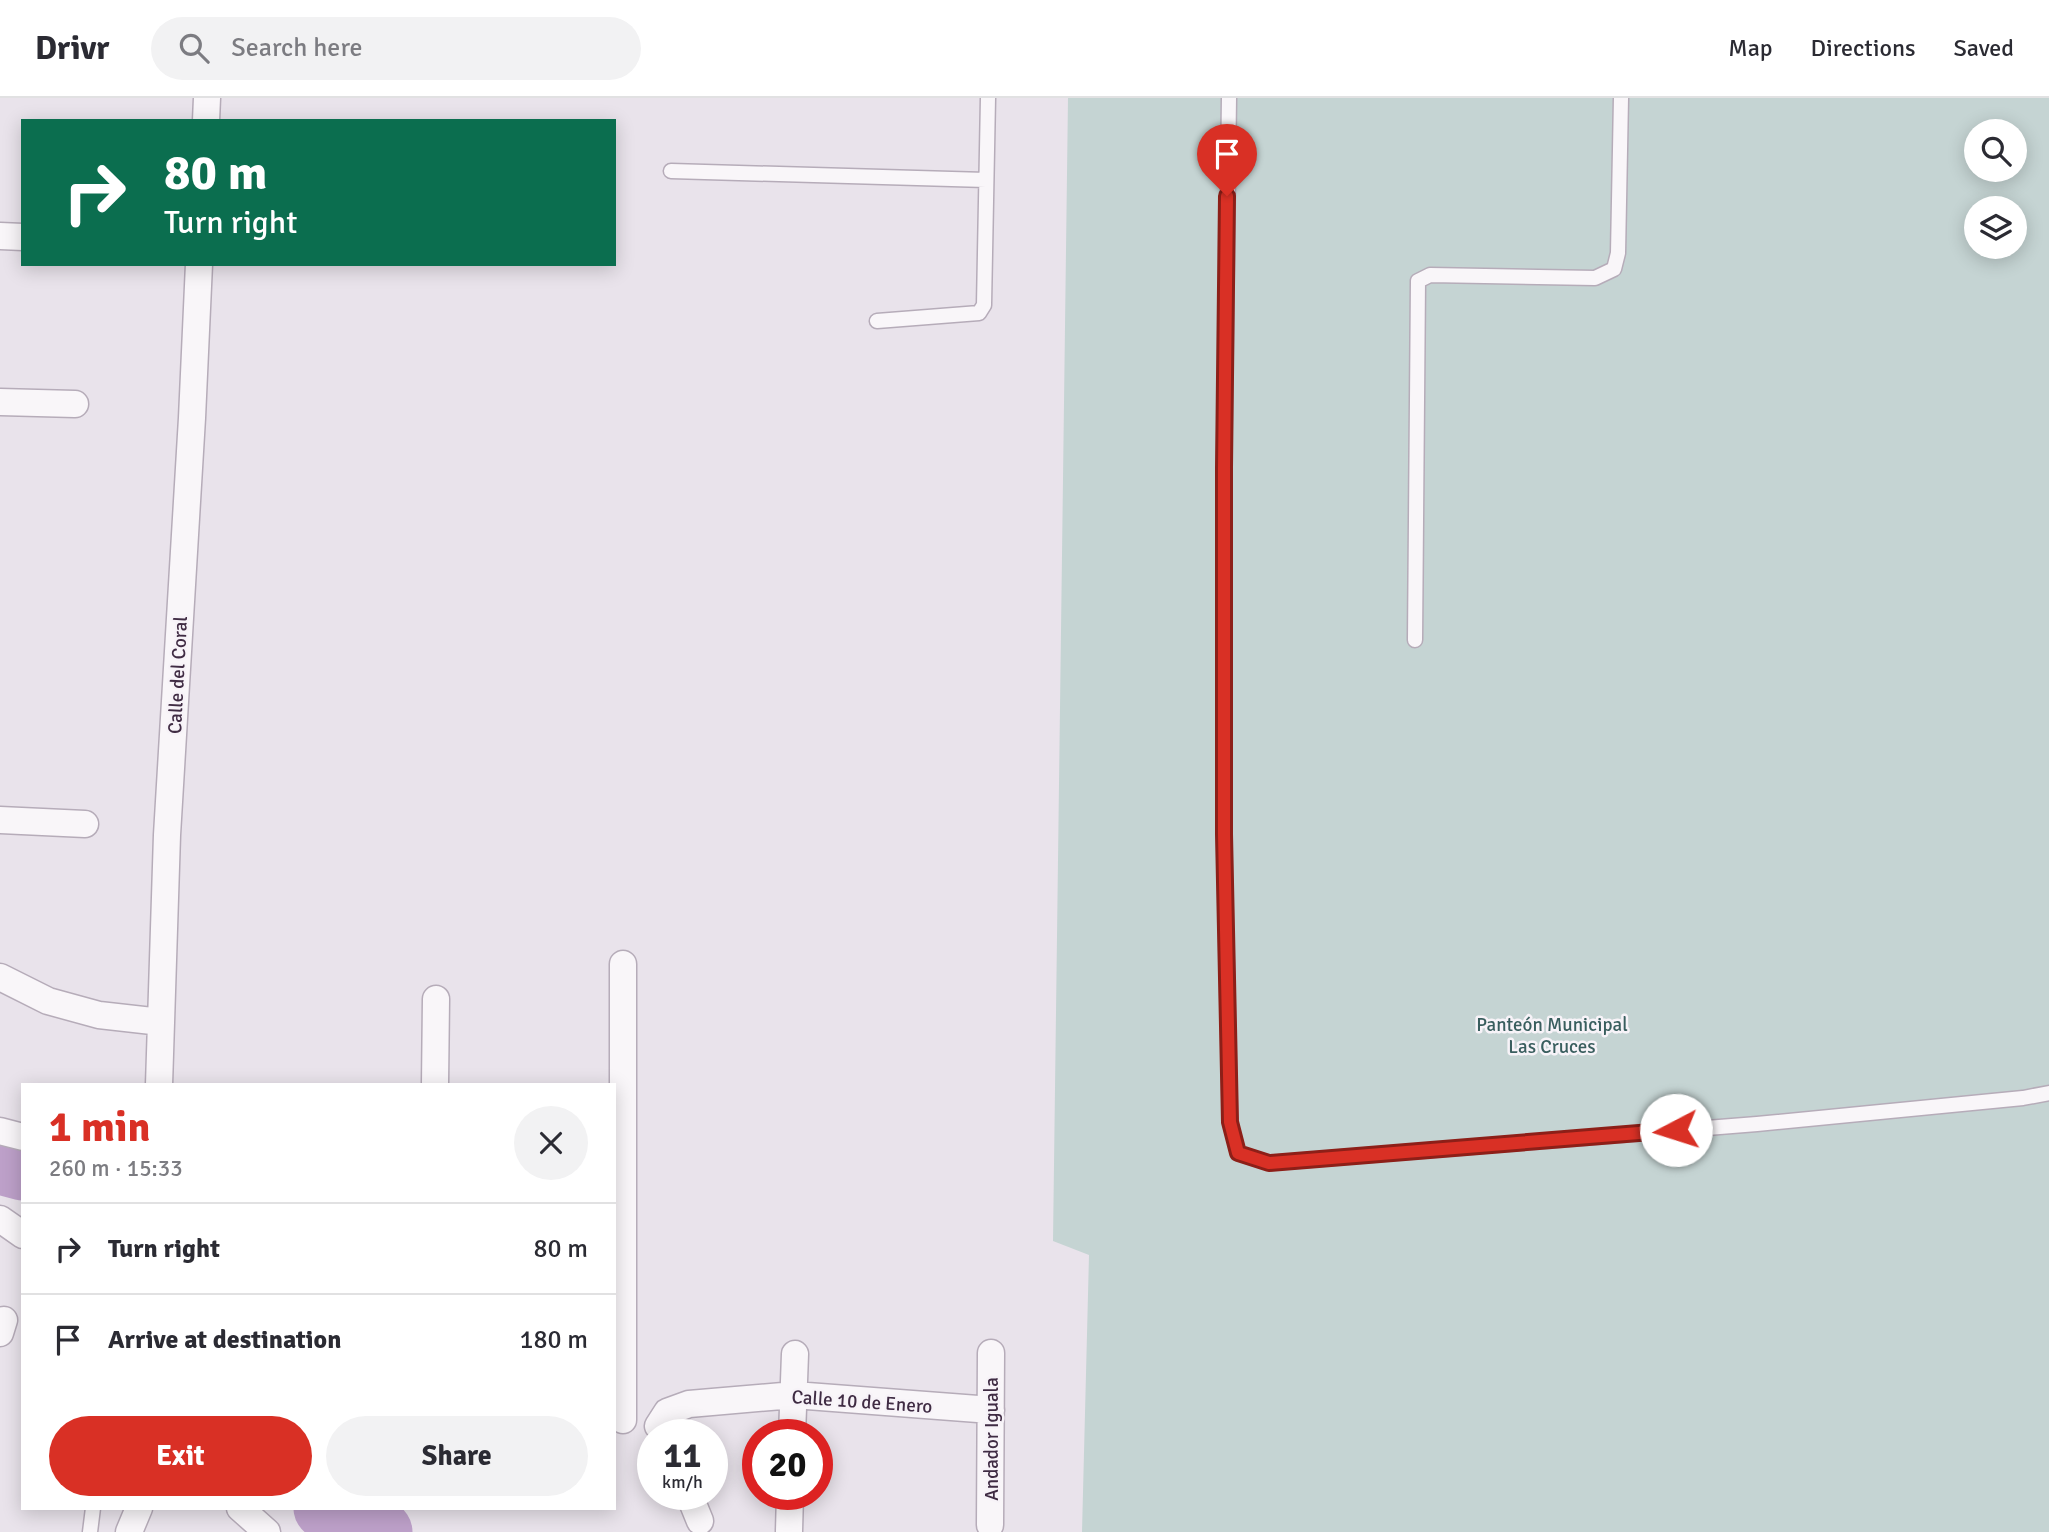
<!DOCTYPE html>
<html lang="en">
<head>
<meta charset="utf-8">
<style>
  :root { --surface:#fff; --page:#f2f2f3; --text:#2b2b33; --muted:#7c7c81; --line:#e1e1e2; --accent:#d93025 }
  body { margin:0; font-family:Signika,sans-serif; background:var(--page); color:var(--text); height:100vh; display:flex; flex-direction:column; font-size:26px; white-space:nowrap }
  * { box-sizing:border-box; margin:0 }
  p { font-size:23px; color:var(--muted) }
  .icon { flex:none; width:38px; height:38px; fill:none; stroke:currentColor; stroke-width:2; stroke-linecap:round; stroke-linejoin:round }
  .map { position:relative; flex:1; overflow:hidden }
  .sheet { position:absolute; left:21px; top:985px; width:595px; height:427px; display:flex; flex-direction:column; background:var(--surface); border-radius:0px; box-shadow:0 4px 18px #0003 }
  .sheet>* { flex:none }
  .hud { position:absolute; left:21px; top:21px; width:595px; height:147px; border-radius:0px; box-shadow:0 4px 18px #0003; background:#0b6e4f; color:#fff; overflow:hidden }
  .buttons { position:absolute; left:1964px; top:21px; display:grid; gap:14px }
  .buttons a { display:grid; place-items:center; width:63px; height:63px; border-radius:50%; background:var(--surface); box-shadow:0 4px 18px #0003; font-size:35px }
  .speed { position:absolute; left:637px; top:1321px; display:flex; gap:14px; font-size:35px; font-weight:700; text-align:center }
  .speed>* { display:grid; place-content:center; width:91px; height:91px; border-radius:50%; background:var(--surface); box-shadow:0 4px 18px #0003; line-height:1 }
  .speed small { font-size:18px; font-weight:400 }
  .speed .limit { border:10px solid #d22; background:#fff; color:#111 }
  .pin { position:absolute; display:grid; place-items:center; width:60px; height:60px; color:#fff; margin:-72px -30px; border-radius:50% 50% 50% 0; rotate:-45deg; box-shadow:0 0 7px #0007 }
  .pin .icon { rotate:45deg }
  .me { position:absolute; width:77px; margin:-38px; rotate:265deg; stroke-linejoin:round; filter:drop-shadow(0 0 5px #0008) }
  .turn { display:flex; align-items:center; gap:24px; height:147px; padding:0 28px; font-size:32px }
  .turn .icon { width:91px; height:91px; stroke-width:2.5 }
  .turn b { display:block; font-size:49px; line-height:60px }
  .round { display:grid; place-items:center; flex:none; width:74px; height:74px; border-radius:37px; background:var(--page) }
  .headline { display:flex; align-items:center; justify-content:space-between; height:119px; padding:0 28px }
  h1 { font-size:42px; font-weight:700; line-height:52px; color:var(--accent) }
  .primary-button { display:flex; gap:14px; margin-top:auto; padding:14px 28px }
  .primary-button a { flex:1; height:80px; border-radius:42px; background:var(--accent); color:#fff; font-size:28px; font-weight:700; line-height:80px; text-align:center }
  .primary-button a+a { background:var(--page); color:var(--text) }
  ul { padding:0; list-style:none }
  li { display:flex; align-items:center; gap:21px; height:91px; padding:0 28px; border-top:2px solid var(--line) }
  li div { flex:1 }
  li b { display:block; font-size:26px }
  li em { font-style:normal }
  header { display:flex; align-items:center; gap:42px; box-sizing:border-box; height:98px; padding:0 35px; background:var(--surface); border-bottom:2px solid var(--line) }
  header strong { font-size:33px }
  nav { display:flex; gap:38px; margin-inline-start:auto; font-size:24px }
  .search { width:490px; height:63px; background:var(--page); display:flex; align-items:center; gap:18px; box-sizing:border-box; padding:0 24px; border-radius:38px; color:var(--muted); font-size:26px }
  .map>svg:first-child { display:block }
  .green { fill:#c5d4d3; fill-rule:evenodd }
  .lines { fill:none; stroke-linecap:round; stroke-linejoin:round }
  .river { stroke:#bda0c9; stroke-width:63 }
  .service-casing { stroke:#b6acb9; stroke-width:17 }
  .minor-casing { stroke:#b6acb9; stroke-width:29 }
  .service { stroke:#f9f6f9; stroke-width:14 }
  .minor { stroke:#f9f6f9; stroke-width:26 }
  .route-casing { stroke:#8d1f18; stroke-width:18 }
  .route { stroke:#d93025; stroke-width:12 }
  .labels { text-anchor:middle; stroke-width:5; stroke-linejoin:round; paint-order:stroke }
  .street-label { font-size:19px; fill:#3f2b43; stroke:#f7f3f8 }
  .park-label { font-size:19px; fill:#395e5e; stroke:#f7f3f8 }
</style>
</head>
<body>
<header>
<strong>Drivr</strong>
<div class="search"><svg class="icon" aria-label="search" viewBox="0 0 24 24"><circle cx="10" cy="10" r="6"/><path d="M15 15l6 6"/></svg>Search here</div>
<nav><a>Map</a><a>Directions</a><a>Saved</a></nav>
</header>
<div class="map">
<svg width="2049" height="1434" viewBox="0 0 2049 1434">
  <rect width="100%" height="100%" fill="#e9e3eb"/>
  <path class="green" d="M 1068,0 L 2049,0 L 2049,1434 L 1082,1434 L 1089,1157 L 1053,1143 ZM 1976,33 L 2014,33 L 2014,72 L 1976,72 ZM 1976,110 L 2014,110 L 2014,149 L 1976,149 Z"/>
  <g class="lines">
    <path class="river" d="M 0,1065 L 23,1071
      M 325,1410 L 351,1428 L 381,1434"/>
    <defs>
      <path id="service" d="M 1229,0 L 1224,370 L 1224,736 L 1230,1024 L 1238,1055 L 1269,1065 L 1757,1026 L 2023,1000 L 2049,995
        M 671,73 L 986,82
        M 877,223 L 979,215 L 984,207 L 988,0
        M 1415,542 L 1418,183 L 1430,177 L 1595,180 L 1614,171 L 1618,155 L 1621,0
        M 90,1434 L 93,1410"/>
      <path id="minor" d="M 206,23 L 207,0
        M 0,138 L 23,139
        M 0,304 L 75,306
        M 0,722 L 85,726
        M 623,866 L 623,1322
        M 0,879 L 48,903 L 99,917 L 161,924
        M 159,987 L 167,737 L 192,320 L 199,166
        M 435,987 L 436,901
        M 0,1033 L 23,1039
        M 0,1121 L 23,1137
        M 0,1235 L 4,1222
        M 658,1328 L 667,1314 L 689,1306 L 794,1297 L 991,1312
        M 792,1337 L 795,1256
        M 689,1396 L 700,1423
        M 240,1410 L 267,1434
        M 990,1427 L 991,1255
        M 789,1433 L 790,1396
        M 129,1434 L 139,1410"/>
    </defs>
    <use href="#service" class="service-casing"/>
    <use href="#minor" class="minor-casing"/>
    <use href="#service" class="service"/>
    <use href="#minor" class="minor"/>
  </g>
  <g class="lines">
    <defs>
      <path id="route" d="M 1227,98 L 1224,370 L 1224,736 L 1230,1024 L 1238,1055 L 1269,1065 L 1676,1032"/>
    </defs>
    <use href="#route" class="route-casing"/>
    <use href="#route" class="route"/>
  </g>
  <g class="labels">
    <g class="street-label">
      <text transform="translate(177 577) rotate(-87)" y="7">Calle del Coral</text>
      <text transform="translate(862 1303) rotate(4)" y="7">Calle 10 de Enero</text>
      <text transform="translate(991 1341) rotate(-90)" y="7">Andador Iguala</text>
    </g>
    <g class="park-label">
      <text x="1552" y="933">Panteón Municipal<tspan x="1552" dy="22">Las Cruces</tspan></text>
    </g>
  </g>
</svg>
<div class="buttons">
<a><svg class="icon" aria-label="search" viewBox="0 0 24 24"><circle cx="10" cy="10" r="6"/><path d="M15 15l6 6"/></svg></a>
<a><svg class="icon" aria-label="layers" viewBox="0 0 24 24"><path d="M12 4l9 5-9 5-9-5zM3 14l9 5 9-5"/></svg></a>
</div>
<div class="speed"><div>11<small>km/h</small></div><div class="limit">20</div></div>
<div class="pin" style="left:1227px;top:98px;background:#d93025"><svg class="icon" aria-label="arrive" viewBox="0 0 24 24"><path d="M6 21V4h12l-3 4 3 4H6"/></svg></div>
<svg class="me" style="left:1676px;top:1032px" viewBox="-20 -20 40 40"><circle r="19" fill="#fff"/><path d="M0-13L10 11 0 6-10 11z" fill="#d93025"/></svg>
<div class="hud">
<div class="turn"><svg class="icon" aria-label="right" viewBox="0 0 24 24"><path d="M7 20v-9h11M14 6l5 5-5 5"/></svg><div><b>80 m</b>Turn right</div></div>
</div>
<section class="sheet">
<div class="headline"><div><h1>1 min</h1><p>260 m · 15:33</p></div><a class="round"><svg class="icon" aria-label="close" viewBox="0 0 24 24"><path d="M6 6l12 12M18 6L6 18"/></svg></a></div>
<ul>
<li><svg class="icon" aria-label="right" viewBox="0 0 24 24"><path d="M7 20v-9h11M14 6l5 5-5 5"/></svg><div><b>Turn right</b></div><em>80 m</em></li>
<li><svg class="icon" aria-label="arrive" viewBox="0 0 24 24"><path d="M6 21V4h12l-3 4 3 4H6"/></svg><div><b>Arrive at destination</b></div><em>180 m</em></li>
</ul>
<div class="primary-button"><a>Exit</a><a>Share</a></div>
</section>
</div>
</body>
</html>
